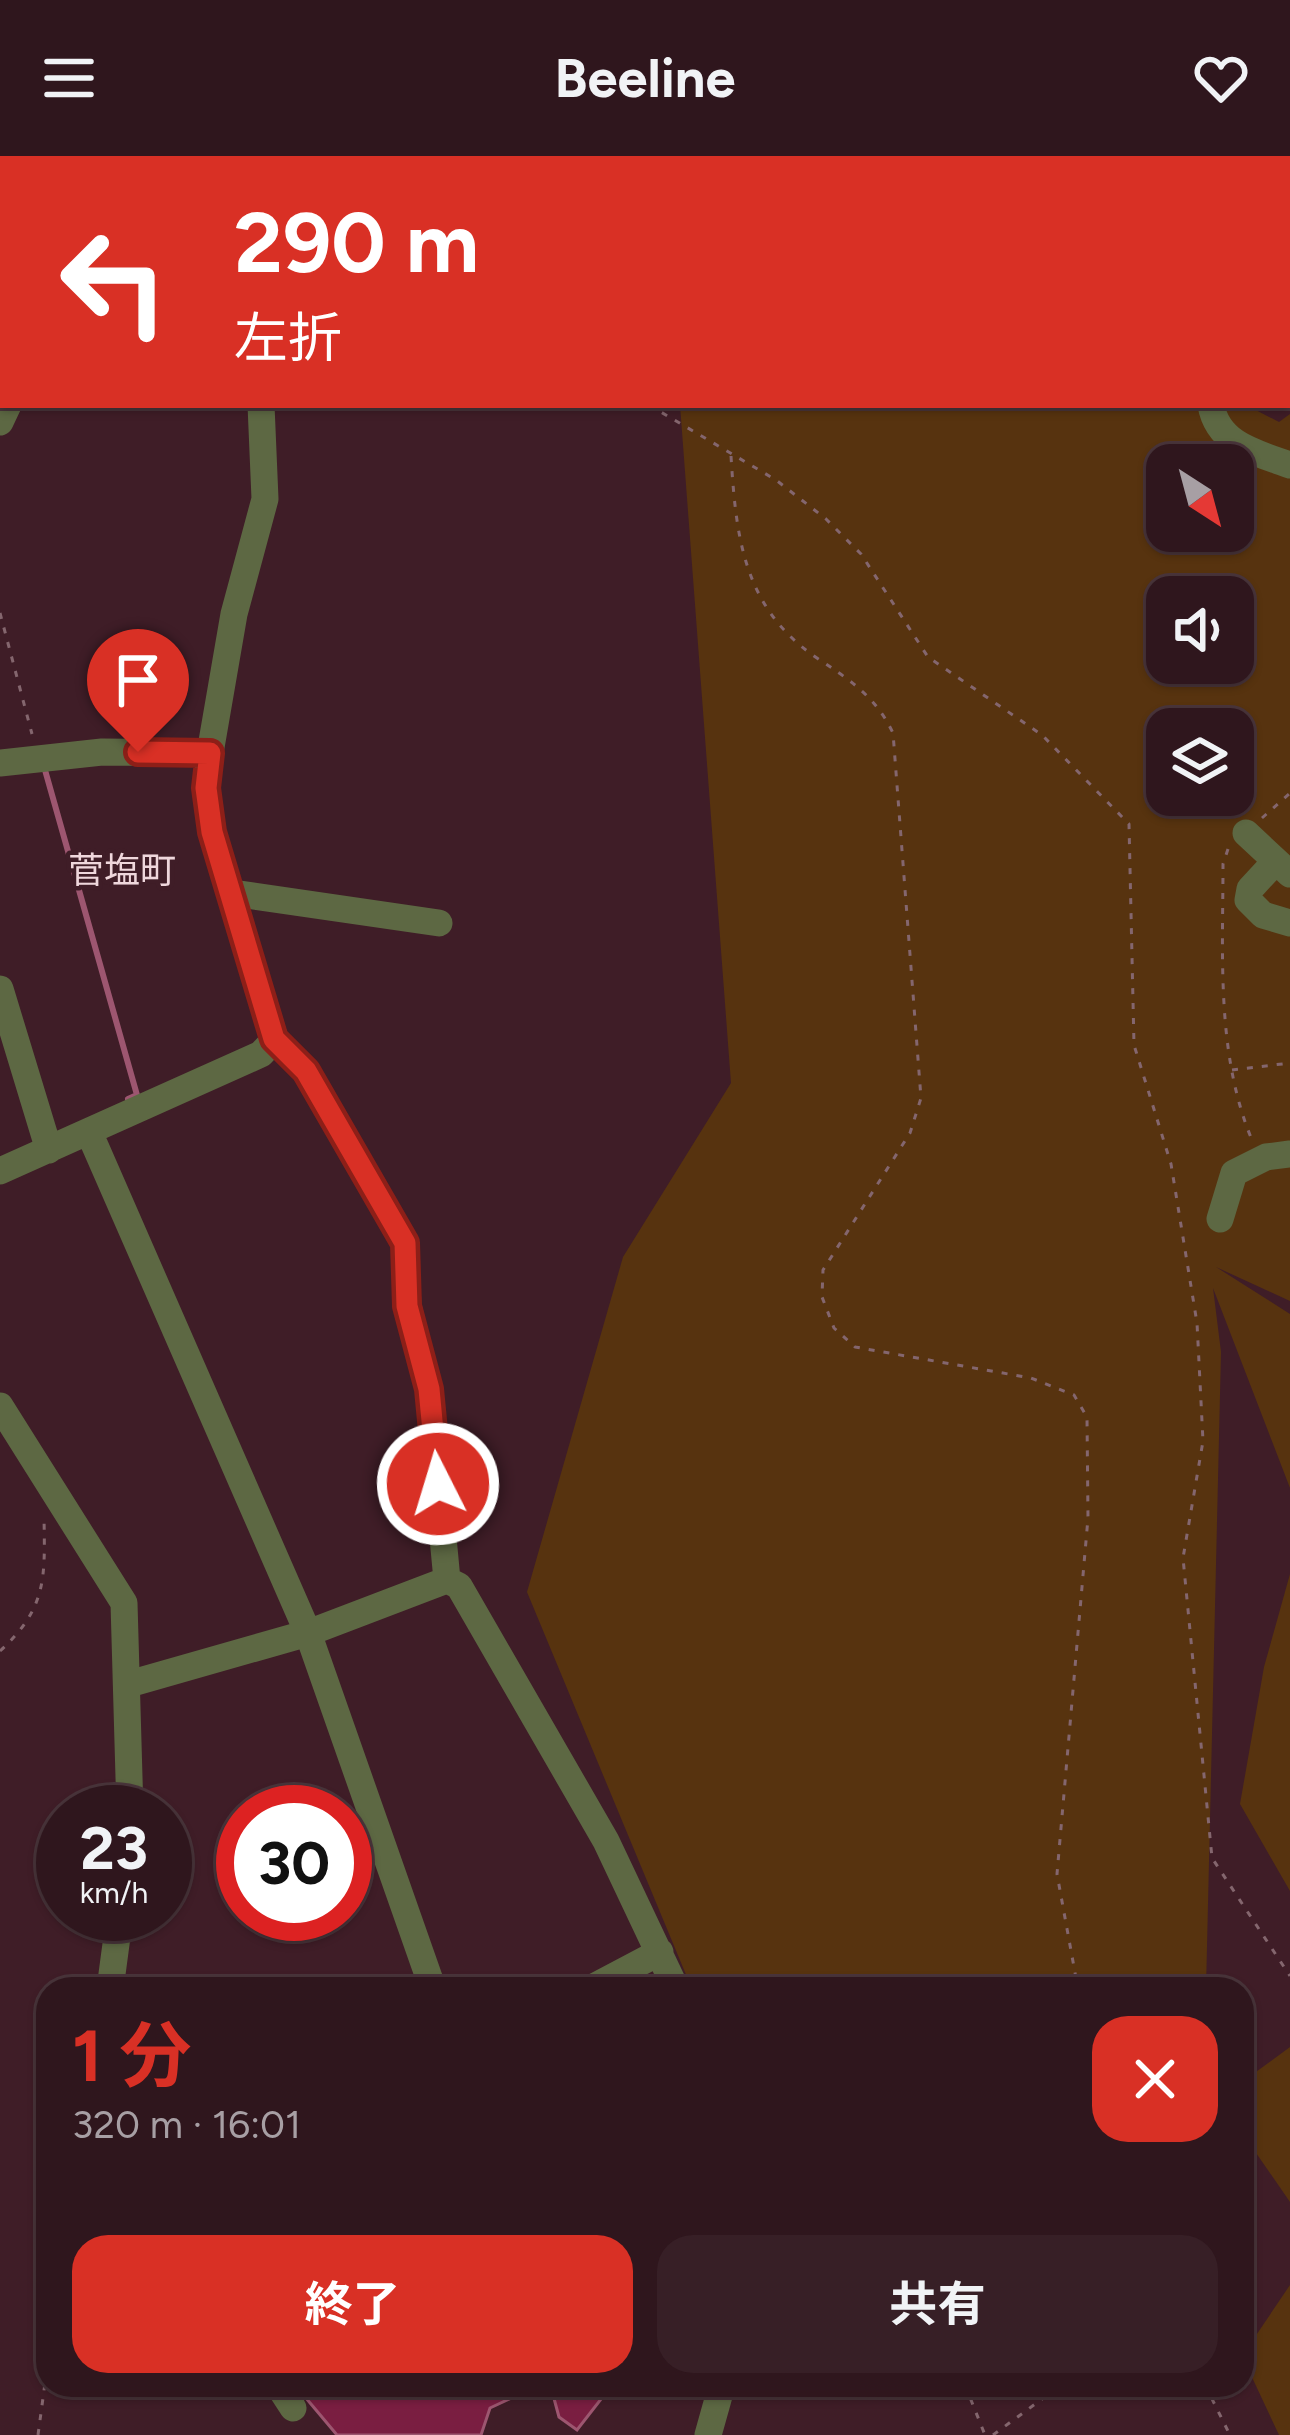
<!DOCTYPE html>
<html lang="ja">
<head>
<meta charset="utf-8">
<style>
  :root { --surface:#2f161d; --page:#371f26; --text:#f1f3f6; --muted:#a79fa4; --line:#4a353b; --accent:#d93025 }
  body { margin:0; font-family:Figtree,"Noto Sans JP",sans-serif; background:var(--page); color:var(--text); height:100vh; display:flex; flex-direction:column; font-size:45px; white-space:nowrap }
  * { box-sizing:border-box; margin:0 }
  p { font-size:39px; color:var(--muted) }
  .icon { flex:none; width:66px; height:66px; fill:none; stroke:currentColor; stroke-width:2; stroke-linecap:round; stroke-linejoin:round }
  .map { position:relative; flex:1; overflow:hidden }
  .sheet { position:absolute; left:36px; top:1821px; width:1218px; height:420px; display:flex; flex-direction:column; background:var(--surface); border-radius:36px; box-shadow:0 3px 9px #0004,0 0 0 3px var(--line) }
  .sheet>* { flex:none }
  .guide { position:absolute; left:0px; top:0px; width:1290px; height:252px; box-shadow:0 3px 9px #0004,0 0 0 3px var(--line); background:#d93025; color:#fff; overflow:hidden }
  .needle { width:78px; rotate:144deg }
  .fabs { position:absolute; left:1146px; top:288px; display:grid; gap:24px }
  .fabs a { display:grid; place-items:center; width:108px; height:108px; border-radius:24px; background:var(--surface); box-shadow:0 3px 9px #0004,0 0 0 3px var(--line); font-size:60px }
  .speed { position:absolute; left:36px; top:1629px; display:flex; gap:24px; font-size:60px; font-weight:700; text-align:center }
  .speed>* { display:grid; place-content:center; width:156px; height:156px; border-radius:50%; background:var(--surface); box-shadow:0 3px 9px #0004,0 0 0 3px var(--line); line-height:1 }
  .speed small { font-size:30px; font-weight:400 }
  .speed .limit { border:18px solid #d22; background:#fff; color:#111 }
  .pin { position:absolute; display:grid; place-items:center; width:102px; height:102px; color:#fff; margin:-123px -51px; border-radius:50% 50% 50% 0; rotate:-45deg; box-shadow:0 0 12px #0007 }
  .pin .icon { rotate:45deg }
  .me { position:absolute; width:132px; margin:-66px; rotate:355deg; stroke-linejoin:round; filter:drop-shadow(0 0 9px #0008) }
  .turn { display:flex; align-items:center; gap:42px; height:252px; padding:0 36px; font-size:54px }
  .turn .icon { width:156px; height:156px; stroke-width:2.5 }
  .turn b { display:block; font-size:84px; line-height:102px }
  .round { display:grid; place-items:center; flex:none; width:126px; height:126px; border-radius:36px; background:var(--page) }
  .overview { display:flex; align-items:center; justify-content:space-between; height:204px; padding:0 36px }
  h1 { font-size:72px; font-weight:700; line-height:90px; color:var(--accent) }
  .button { display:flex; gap:24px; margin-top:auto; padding:24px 36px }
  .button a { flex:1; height:138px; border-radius:36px; background:var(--accent); color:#fff; font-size:48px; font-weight:700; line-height:138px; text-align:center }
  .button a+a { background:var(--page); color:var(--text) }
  header { display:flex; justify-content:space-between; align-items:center; height:156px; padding:0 36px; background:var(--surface); font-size:54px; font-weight:700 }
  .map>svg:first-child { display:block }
  .green { fill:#57330f; fill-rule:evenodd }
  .water { fill:#7a1e41; stroke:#9d5670; stroke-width:3 }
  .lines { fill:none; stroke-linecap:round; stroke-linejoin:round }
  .stream { stroke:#9d5670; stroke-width:6 }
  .path { stroke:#84666e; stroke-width:3; stroke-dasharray:6 9; stroke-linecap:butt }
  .minor { stroke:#5d6843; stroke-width:27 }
  .route-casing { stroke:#8d1f18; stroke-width:30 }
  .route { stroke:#d93025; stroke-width:21 }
  .labels { text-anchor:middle; stroke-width:9; stroke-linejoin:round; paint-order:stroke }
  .quarter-label { font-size:36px; fill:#efd7dc; stroke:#3f1d27 }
</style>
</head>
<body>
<header><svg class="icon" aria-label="menu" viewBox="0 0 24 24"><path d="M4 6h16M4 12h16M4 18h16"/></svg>Beeline<svg class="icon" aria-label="heart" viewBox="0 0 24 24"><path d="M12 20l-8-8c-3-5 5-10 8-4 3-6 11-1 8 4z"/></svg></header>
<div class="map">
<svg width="1290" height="2279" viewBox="0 0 1290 2279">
  <rect width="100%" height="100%" fill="#3f1d27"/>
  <path class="green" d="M 680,249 L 1246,249 L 1279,266 L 1290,258 L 1290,1145 L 1216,1111 L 1290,1158 L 1290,1332 L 1213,1132 L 1221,1196 L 1206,1833 L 692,1833 L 527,1436 L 623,1101 L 731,927 ZM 1167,309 L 1233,309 L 1233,375 L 1167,375 ZM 1167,441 L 1233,441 L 1233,507 L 1167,507 ZM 1167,573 L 1233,573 L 1233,639 L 1167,639 Z
    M 1290,1418 L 1290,1735 L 1240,1648 L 1264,1511 Z
    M 1290,1891 L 1290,2046 L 1245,1981 L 1249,1921 Z
    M 1290,2129 L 1290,2279 L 1279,2279 L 1242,2200 Z"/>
  <path class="water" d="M 295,2229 L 612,2229 L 577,2274 L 559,2261 L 552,2235 L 537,2230 L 490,2252 L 481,2279 L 337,2279 Z"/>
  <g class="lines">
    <path class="stream" d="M 28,0 L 29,3
      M 162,3 L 174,0
      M 0,42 L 3,42
      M 45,614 L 137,939 L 128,943"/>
    <path class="path" d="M 801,0 L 802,3
      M 649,249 L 776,324 L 826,363 L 861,398 L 928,501 L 1042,579 L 1129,668 L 1134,889 L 1171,1008 L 1197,1167 L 1203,1285 L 1183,1402 L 1212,1702 L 1290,1820
      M 731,300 C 736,380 743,450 814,500 C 848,523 875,539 893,577 L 921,942 L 910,977 L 823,1114 L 822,1141 L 834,1172 L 855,1191 L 1031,1222 L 1074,1239 L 1087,1261 L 1088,1362 L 1057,1718 L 1078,1833
      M 0,457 L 32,578
      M 1262,662 L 1290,637
      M 1228,693 L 1223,708 C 1223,799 1216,898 1252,984
      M 1232,914 L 1290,907
      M 0,1495 C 47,1452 45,1422 44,1361
      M 965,2229 L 985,2279
      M 1205,2229 L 1230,2279
      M 38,2279 L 48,2205
      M 993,2279 L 1061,2229"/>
    <path class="minor" d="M 334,0 L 335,3
      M 1089,0 L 1092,3
      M 232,3 L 245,0
      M 0,57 L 3,57
      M 1287,149 L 1290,147
      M 0,203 L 3,220
      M 261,249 L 265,343 L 234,458 L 210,597 L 206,632 L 212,676 L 275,883 L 306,915 L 405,1087 L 408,1150 L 429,1233 L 447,1424
      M 1211,249 C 1218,289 1257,297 1290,309
      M 0,266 L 8,249
      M 0,607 L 102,596 L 210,597
      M 1246,677 L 1290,718
      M 1275,706 L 1250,733 L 1248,744 L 1263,759 L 1290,767
      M 233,737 L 439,767
      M 0,833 L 49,994
      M 89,976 L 308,1477 L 433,1833
      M 0,1015 L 261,898 L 275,883
      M 1220,1063 L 1234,1017 L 1266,1001 L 1290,998
      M 0,1250 L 124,1447 L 130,1656
      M 447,1424 L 459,1430 L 606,1685 L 676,1833
      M 129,1528 L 308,1477 L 447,1424
      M 110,1833 L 120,1758
      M 590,1833 L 660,1796
      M 278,2229 L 293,2252
      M 708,2279 L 722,2229"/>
  </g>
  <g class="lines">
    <defs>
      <path id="route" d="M 138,596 L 210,597 L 206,632 L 212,676 L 274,883 L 306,915 L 405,1087 L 407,1150 L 429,1233 L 438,1328"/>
    </defs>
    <use href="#route" class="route-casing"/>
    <use href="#route" class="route"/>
  </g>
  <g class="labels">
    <g class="quarter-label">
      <text x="122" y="727">菅塩町</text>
    </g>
  </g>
</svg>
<div class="fabs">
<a><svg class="needle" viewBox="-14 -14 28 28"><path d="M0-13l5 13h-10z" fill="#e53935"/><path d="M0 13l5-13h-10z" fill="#a79fa4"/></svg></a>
<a><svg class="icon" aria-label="sound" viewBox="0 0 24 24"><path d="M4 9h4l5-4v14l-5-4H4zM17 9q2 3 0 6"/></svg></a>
<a><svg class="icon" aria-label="layers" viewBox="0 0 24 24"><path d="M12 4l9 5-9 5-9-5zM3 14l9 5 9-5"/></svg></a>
</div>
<div class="speed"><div>23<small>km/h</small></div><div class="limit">30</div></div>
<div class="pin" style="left:138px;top:596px;background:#d93025"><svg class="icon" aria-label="arrive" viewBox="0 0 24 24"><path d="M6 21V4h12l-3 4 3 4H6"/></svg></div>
<svg class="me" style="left:438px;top:1328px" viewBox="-20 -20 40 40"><circle r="17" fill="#d93025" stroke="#fff" stroke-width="3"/><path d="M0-11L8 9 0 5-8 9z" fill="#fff"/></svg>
<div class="guide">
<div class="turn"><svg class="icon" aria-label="left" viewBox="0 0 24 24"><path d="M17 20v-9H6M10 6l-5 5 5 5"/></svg><div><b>290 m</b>左折</div></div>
</div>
<section class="sheet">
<div class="overview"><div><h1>1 分</h1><p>320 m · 16:01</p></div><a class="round" style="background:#d93025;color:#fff"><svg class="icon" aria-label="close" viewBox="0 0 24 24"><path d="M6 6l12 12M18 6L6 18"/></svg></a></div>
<div class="button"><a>終了</a><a>共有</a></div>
</section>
</div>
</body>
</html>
